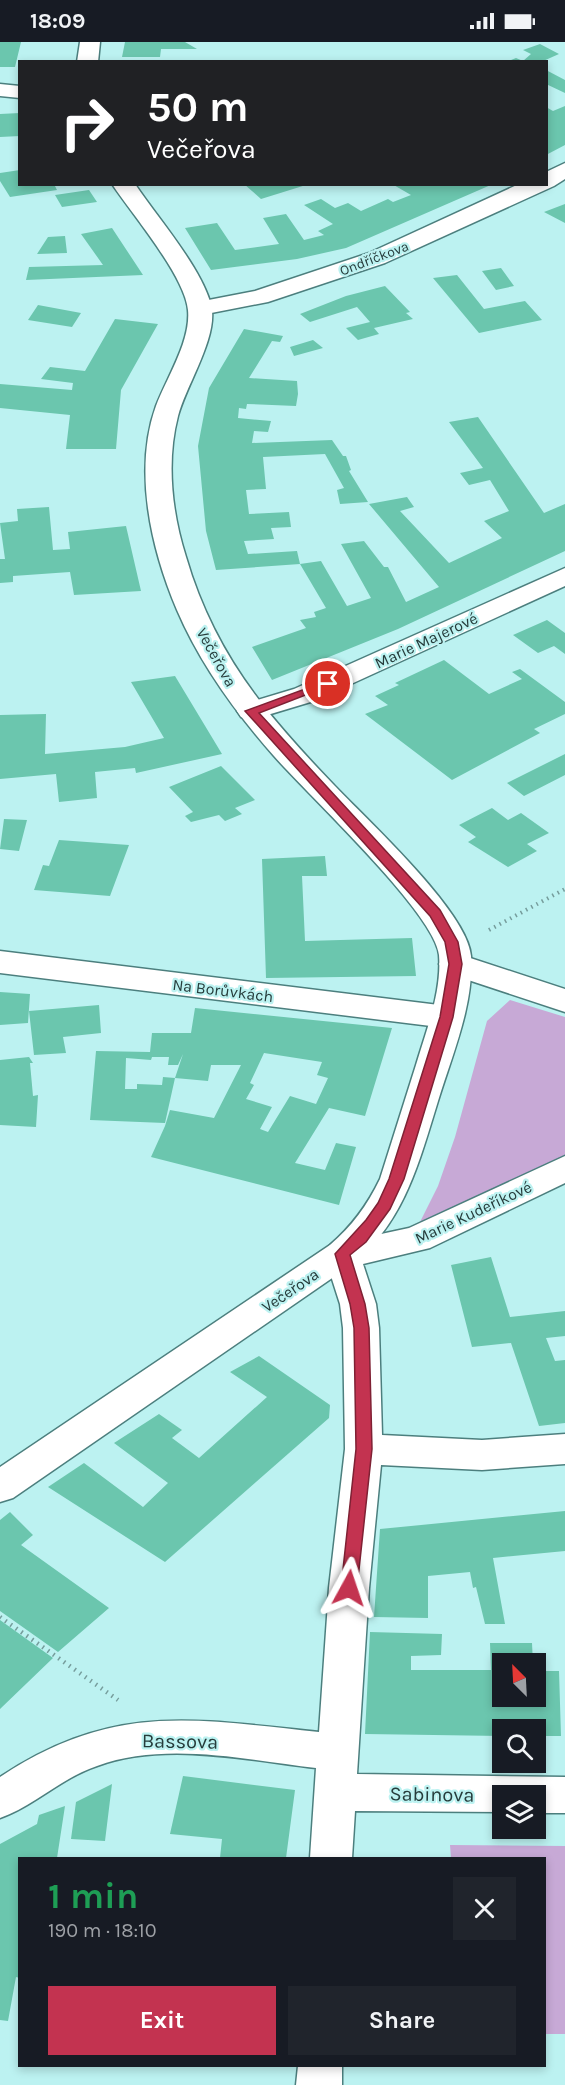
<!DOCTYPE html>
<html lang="en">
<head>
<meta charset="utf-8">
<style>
  :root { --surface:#171b24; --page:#20242c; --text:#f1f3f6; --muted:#9ea1a6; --accent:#c33350 }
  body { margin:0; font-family:Karla,sans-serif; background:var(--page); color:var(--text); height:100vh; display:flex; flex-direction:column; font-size:22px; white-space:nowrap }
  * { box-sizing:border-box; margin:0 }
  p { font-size:20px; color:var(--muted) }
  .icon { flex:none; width:33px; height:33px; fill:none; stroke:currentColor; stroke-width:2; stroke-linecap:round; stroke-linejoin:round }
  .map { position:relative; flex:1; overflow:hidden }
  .side { position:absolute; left:18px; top:1815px; width:528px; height:210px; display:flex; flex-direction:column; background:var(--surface); border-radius:0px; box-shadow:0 3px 9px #0003 }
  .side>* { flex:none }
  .banner { position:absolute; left:18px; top:18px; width:530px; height:126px; border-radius:0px; box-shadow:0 3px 9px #0003; background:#202124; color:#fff; overflow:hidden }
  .needle { width:39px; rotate:336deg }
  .buttons { position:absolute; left:492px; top:1611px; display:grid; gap:12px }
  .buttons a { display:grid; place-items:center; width:54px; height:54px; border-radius:0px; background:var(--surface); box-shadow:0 3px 9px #0003; font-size:30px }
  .pin { position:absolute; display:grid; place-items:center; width:51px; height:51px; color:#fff; margin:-26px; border:3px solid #fff; border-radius:50%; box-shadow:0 2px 6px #0007 }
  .me { position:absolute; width:66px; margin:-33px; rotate:5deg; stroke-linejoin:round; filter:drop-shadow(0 0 4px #0008) }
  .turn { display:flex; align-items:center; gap:21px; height:126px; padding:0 30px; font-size:27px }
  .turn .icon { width:78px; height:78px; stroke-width:2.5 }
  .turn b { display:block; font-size:42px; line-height:51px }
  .round { display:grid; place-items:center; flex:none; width:63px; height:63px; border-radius:0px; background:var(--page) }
  .overview { display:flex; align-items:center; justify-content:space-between; height:102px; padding:0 30px }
  h1 { font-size:36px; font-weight:700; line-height:45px; color:#1e9e55 }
  .action { display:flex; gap:12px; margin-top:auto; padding:12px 30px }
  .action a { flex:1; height:69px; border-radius:0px; background:var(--accent); color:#fff; font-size:24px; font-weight:700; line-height:69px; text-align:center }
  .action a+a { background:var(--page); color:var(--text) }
  .status { display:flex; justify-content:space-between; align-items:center; height:42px; padding:0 30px; background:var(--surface); direction:ltr }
  .status svg { height:16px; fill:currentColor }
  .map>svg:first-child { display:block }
  .green { fill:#c7a9d6 }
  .building { fill:#6bc6ae; fill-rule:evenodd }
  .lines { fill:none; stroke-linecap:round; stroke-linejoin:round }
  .minor-casing { stroke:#4c7f7e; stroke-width:3 }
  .tertiary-casing { stroke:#4c7f7e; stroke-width:3 }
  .path-far1 { stroke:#769d9c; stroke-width:4; stroke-dasharray:1.5 4.5; stroke-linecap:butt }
  .path { stroke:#769d9c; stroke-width:4.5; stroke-dasharray:1.5 5; stroke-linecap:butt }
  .minor { fill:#fff; fill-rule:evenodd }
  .tertiary { fill:#fff; fill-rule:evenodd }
  .route { fill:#c33350; stroke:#7f2134; stroke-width:1.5 }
  .labels { text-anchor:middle; stroke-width:4.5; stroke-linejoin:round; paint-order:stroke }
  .far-street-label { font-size:14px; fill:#263c3b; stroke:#bcf2f1 }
  .street-label { font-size:16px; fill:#263c3b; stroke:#bcf2f1 }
  .near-street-label { font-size:20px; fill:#263c3b; stroke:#bcf2f1 }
</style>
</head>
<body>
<div class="status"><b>18:09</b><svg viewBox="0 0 49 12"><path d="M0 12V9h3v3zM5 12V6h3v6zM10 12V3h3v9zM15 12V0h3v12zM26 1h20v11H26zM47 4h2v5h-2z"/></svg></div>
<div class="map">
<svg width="565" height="2043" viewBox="0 0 565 2043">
  <rect width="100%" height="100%" fill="#bcf2f1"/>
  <path class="green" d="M 510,958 L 565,975 L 565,1116 L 418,1184 L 438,1144 L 455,1095 L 487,979 Z
    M 450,1803 L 565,1804 L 565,1992 L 545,1992 L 544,1816 L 451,1816 Z"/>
  <path class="building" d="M 0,0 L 21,0 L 15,25 L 0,25 Z
    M 125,0 L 185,0 L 197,7 L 161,7 L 160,15 L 122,15 Z
    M 540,2 L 559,12 L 541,20 L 506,20 L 516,16 L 523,19 L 531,12 L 523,8 Z
    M 546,28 L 565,38 L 565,51 L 546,42 Z
    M 565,64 L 565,103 L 546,113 L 546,65 L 553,69 Z
    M 20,71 L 20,94 L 0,95 L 0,72 Z
    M 20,128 L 20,142 L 54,142 L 57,148 L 10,155 L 0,139 L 0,131 Z
    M 244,142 L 306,142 L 306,143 L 261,157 Z
    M 392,142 L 493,142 L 346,206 L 297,217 L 211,228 L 185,186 L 217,181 L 235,208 L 279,202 L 263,176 L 286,172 L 304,198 L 324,193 L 318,189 L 333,182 L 304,163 L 321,157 L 335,166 L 348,161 L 361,169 L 388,157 L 393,160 L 411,153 Z
    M 89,148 L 97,160 L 62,165 L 55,153 Z
    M 565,162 L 565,181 L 544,170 Z
    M 112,186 L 143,233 L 26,238 L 29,225 L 103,223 L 81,192 Z
    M 65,194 L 67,211 L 37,212 L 48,195 Z
    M 501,226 L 514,244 L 496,248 L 482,229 Z
    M 457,233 L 484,267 L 525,259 L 542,278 L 479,291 L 433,236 Z
    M 385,244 L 410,270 L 406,271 L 413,277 L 374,286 L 379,292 L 358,298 L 346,286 L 370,280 L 357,265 L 310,280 L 300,272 L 346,254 Z
    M 38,263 L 81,271 L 72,285 L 28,278 Z
    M 115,277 L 158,282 L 121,348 L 116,407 L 66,407 L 70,373 L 0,366 L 0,342 L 72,348 L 73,341 L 41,337 L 50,325 L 85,329 Z
    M 244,287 L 283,294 L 280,300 L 272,299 L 249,336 L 297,339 L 298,352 L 296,364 L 247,362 L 246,367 L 239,366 L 238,376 L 271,379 L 268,390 L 254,389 L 252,401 L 332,398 L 343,414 L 346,414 L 351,428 L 349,429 L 368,460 L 340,462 L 337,448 L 344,446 L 325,412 L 263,415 L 266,447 L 246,448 L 249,472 L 289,470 L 291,485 L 271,486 L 274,497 L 244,499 L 248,512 L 297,509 L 300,522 L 216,528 L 206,489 L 198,404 L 209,346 Z
    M 313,298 L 323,306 L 294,314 L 290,305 Z
    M 478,375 L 544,471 L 565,462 L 565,509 L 398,587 L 272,638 L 252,605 L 306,586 L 300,578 L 316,575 L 314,570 L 326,566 L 300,522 L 321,519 L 347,564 L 371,556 L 341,502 L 364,499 L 384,525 L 388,525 L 406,560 L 439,545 L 369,462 L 407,455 L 414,465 L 400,469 L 449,521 L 502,496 L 484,479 L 509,469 L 490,438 L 469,443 L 460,431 L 483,426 L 449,380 Z
    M 49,465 L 53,508 L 70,507 L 68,490 L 126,484 L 141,549 L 74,553 L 70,530 L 13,534 L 13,540 L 0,541 L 0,517 L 5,517 L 0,481 L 18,479 L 17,467 Z
    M 547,578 L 565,591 L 565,612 L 554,604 L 538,611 L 513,593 Z
    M 444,618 L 489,652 L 522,637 L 512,630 L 520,627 L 565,660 L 565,672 L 534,687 L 540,691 L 452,738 L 365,672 L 388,663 L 375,654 L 399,643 L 395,641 Z
    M 175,634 L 222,712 L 136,731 L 135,726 L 95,730 L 97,756 L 59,760 L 56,732 L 0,737 L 0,673 L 46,672 L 45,712 L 125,705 L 164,696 L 131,640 Z
    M 565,712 L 565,733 L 524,754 L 507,741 Z
    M 221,724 L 255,758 L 235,766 L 242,772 L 225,779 L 219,773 L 191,780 L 185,774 L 193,770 L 169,745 Z
    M 492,766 L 508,778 L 521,771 L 549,791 L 527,802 L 537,809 L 508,825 L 468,800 L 476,795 L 459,783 Z
    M 4,777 L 27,778 L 19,809 L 0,807 Z
    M 59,798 L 129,803 L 110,854 L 34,848 L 43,823 L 49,824 Z
    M 325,814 L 327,834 L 302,834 L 305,899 L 412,896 L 416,934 L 266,936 L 262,817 Z
    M 0,950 L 30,952 L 28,981 L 0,983 Z
    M 99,963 L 101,991 L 63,995 L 66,1011 L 34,1013 L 29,969 Z
    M 195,966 L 392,986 L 365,1074 L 329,1066 L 295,1121 L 325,1128 L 336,1101 L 356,1105 L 339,1163 L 151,1115 L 165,1084 L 170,1068 L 214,1076 L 241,1023 L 211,1023 L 208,1039 L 175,1036 L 183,1012 L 178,1023 L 168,1023 L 169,1015 L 152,1015 L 151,1018 L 126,1016 L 125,1047 L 137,1047 L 137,1042 L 162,1043 L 163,1035 L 175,1036 L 165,1081 L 90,1078 L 96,1009 L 150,1010 L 152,991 L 191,991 ZM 264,1011 L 322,1020 L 317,1033 L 328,1036 L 316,1062 L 290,1054 L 268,1090 L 260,1087 L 272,1065 L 246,1057 L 254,1043 L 250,1041 Z
    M 29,1015 L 33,1021 L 30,1021 L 33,1054 L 38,1053 L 36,1085 L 0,1083 L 0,1018 Z
    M 491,1215 L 510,1275 L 565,1269 L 565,1294 L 546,1296 L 555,1319 L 565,1318 L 565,1381 L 539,1384 L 511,1301 L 472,1305 L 451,1223 Z
    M 259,1314 L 330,1363 L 329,1376 L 165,1520 L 48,1445 L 84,1421 L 143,1465 L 168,1441 L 114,1401 L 159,1372 L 182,1388 L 172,1396 L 199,1416 L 267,1355 L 230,1330 Z
    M 565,1469 L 565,1509 L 493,1516 L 505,1582 L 485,1582 L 476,1545 L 473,1546 L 470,1530 L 428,1534 L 428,1576 L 374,1575 L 380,1487 Z
    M 10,1470 L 33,1493 L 21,1503 L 109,1566 L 58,1610 L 0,1569 L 0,1478 Z
    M 0,1578 L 53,1616 L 0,1667 Z
    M 370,1590 L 442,1592 L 441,1613 L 411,1614 L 411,1628 L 491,1628 L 490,1601 L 532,1601 L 533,1622 L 502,1622 L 502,1654 L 536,1654 L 536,1629 L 559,1629 L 561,1694 L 536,1694 L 536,1688 L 502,1688 L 502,1694 L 365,1692 Z
    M 183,1734 L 295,1748 L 286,1816 L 220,1816 L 222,1797 L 170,1792 Z
    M 112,1742 L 105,1799 L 71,1797 L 76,1760 Z
    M 65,1764 L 57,1816 L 20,1816 L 20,1936 L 16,1935 L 8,1979 L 0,1978 L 0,1802 L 37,1782 L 39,1773 Z"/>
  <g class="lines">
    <defs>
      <path id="minor" d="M 0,42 L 20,44 L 20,56 L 0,54 Z
        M 565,121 L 565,137 L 554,144 L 385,221 L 268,260 L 201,273 L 193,271 L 189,266 L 193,261 L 255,249 L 369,211 L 519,142 L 546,142 L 546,130 Z
        M 565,526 L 565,544 L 314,659 L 251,678 L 241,675 L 237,669 L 241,663 L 294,647 Z
        M 0,909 L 447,964 L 458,967 L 463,975 L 458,983 L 447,986 L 0,931 Z
        M 455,911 L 565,947 L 565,970 L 444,930 L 439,922 L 444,914 Z
        M 565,1114 L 565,1141 L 430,1206 L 363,1222 L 376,1262 L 379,1286 L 382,1393 L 482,1398 L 565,1392 L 565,1422 L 482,1428 L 381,1423 L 369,1546 L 357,1732 L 565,1735 L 565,1771 L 536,1771 L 536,1754 L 502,1754 L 502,1770 L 355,1769 L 352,1816 L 310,1816 L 316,1726 C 247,1718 165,1699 97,1724 C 61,1736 34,1764 0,1776 L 0,1735 C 114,1660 192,1677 319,1690 L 329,1546 L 345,1407 L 343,1286 L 340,1262 L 324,1212 L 330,1203 L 409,1186 Z
        M 298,2024 L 342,2024 L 342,2043 L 296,2043 Z"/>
      <path id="tertiary" d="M 80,0 L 100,0 L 98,20 L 77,20 Z
        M 112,142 L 135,142 C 157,175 201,225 211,263 C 219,294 186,343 178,374 C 166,420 172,471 186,515 C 201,567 226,615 259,658 C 282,688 307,715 333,742 C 365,776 468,870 471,914 C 474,963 452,1013 438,1059 C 419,1120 405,1178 354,1221 L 13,1456 L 0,1460 L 0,1425 L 330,1203 C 352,1184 367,1164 380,1137 C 392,1099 404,1061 416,1023 C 426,989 442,950 439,913 C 435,871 307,752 274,714 C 236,671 200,622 177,568 C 151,507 133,428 156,364 C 167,335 191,299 188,268 C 185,234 132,172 112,142 Z"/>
    </defs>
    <use href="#minor" class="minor-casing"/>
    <use href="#tertiary" class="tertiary-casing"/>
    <path class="path-far1" d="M 489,888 L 565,847"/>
    <path class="path" d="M 0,1575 L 118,1658"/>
    <use href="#minor" class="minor"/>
    <use href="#tertiary" class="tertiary"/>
  </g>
  <path class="route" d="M 324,640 L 334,642 L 259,671 L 440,868 L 458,900 L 462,922 L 453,975 L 404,1137 L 390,1167 L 366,1200 L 350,1213 L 365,1262 L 369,1286 L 372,1407 L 357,1546 L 355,1551 L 343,1551 L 341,1546 L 356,1407 L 354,1286 L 350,1262 L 335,1212 L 366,1178 L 378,1161 L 389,1137 L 440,975 L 449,922 L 445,900 L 430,874 L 245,669 Z"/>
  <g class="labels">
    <g class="far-street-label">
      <text transform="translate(374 216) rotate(-21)" y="5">Ondříčkova</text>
    </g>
    <g class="street-label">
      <text transform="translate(426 598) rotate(-25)" y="6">Marie Majerové</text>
      <text transform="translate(217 615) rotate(61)" y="6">Večeřova</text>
      <text transform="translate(223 948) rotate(7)" y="6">Na Borůvkách</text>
      <text transform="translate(473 1170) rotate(-25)" y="6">Marie Kudeříkové</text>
      <text transform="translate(290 1248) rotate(-34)" y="6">Večeřova</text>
    </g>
    <g class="near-street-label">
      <text transform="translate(180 1699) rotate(1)" y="7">Bassova</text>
      <text transform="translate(432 1752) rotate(1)" y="7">Sabinova</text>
    </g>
  </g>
</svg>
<div class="buttons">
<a><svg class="needle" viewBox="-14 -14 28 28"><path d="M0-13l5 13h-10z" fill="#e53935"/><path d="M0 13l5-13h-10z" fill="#9ea1a6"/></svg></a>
<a><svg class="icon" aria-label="search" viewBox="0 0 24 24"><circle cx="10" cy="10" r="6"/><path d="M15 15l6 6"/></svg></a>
<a><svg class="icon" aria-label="layers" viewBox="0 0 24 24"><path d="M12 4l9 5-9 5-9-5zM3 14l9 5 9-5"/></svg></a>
</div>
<div class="pin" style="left:328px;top:642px;background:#d93025"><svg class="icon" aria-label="arrive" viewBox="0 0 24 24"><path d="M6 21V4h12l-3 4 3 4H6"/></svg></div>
<svg class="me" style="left:349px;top:1546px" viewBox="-20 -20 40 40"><path d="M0-17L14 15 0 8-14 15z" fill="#c33350" stroke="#fff" stroke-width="4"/></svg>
<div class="banner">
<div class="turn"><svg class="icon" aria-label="right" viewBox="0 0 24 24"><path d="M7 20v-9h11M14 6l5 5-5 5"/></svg><div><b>50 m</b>Večeřova</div></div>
</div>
<section class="side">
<div class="overview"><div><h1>1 min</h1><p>190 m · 18:10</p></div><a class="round"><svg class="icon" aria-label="close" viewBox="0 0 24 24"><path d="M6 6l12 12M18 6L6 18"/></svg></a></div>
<div class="action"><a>Exit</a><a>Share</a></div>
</section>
</div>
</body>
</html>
